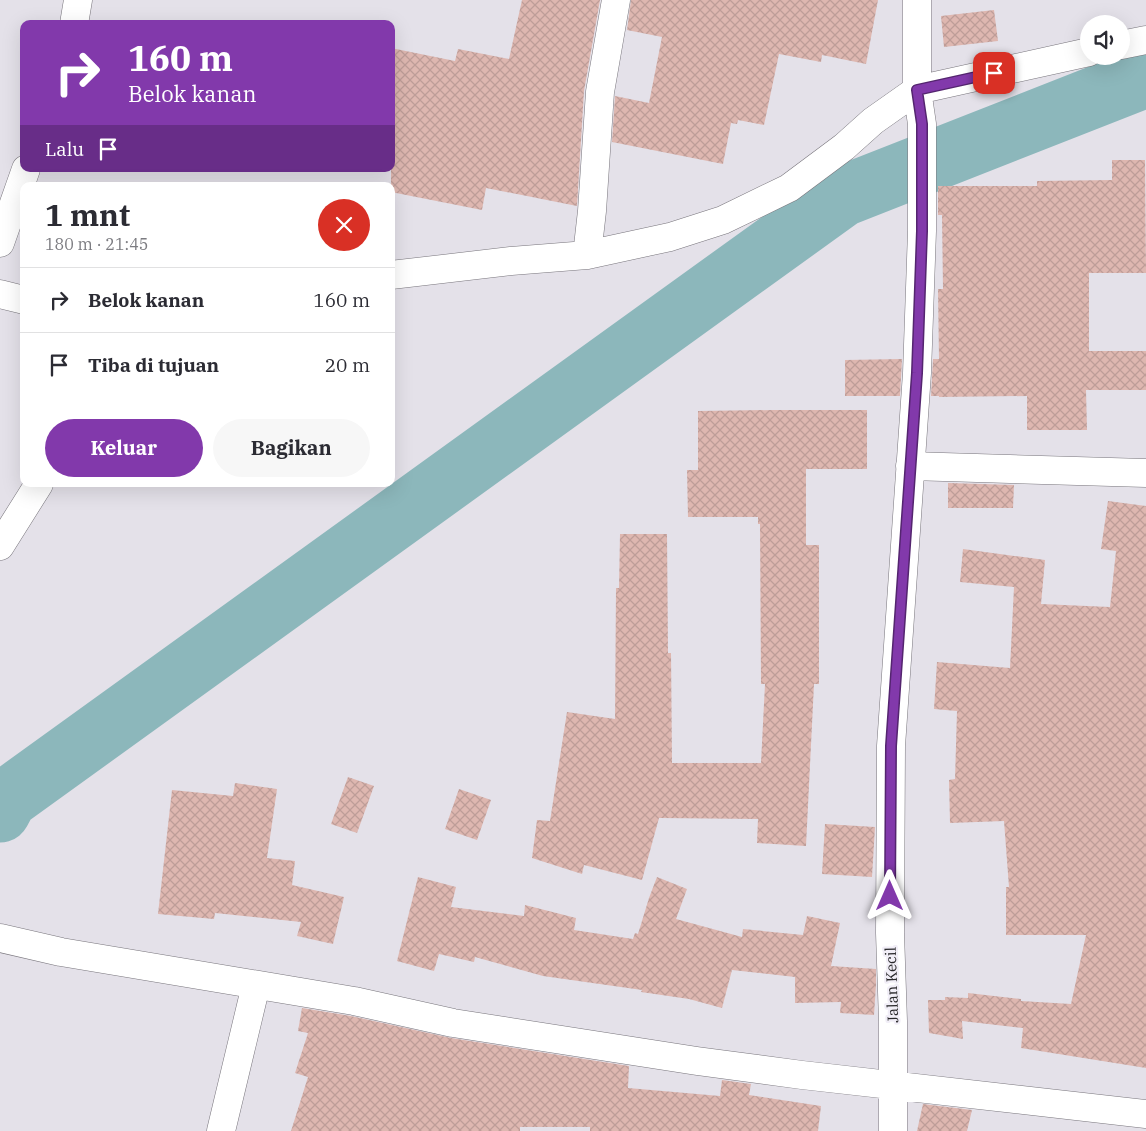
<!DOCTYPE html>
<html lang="id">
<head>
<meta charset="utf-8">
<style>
  :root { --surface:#fff; --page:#f7f7f7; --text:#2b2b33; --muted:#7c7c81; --line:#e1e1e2; --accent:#8239ab }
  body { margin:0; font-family:"IBM Plex Serif",serif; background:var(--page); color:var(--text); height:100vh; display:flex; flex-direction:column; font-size:19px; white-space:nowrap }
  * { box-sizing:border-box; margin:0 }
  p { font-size:16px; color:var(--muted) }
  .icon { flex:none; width:28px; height:28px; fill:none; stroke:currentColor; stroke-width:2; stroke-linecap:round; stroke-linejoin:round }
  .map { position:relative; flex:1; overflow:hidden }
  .panel { position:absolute; left:20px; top:182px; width:375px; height:305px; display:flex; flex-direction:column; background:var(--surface); border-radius:10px; box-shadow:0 5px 20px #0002 }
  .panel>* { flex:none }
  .banner { position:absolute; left:20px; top:20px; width:375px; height:152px; border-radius:10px; box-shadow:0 5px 20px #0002; background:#8239ab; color:#fff; overflow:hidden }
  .buttons { position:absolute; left:1080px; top:15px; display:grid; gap:10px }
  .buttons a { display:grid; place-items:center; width:50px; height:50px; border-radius:50%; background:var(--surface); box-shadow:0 5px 20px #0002; font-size:25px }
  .pin { position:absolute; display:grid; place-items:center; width:42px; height:42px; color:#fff; margin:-21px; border-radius:10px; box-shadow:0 2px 8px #0006 }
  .me { position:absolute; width:55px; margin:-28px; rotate:0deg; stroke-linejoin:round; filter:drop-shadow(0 0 4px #0008) }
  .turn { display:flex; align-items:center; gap:18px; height:105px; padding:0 25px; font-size:22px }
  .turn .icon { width:65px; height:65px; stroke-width:2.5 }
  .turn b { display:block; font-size:35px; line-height:42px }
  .then { display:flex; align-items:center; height:48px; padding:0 25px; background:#0003; gap:10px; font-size:19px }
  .round { display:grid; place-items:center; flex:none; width:52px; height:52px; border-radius:26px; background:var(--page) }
  .overview { display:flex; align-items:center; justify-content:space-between; height:85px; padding:0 25px }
  h1 { font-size:30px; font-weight:800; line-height:38px }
  .action { display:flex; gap:10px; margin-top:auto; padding:10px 25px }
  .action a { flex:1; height:58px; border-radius:30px; background:var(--accent); color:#fff; font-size:20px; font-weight:800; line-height:58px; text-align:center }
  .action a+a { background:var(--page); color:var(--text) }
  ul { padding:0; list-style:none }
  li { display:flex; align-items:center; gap:15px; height:65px; padding:0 25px; border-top:1px solid var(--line) }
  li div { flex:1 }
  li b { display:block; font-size:19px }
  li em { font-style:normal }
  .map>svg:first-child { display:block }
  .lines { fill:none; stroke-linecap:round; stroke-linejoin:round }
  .river { stroke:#8cb7bb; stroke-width:61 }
  .building { fill:url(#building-cross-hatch) }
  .street-casing { stroke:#78757c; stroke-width:29 }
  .street { stroke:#fff; stroke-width:28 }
  .route-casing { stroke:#54256f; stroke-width:12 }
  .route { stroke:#8239ab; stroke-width:9 }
  .labels { text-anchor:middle; stroke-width:4.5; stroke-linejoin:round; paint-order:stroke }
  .street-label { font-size:15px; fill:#29282b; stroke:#f1eef7 }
</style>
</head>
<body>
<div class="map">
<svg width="1146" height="1131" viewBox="0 0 1146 1131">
  <defs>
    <pattern id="building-cross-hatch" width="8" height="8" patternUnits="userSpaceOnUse" patternTransform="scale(1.25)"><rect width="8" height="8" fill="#deb7b0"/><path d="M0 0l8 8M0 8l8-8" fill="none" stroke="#be9d98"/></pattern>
  </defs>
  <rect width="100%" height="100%" fill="#e4e1e9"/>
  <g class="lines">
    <path class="river" d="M 0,812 L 7,799 L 843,196 L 1146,77"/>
  </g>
  <path class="building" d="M 522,0 L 600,0 L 584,91 L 577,206 L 486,188 L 482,210 L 391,192 L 391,48 L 455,61 L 458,49 L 509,59 Z
    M 631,0 L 878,0 L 866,64 L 822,55 L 821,62 L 779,54 L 764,125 L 738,120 L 737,124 L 731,123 L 723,164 L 612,142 L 615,96 L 649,103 L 662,37 L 627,30 Z
    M 994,10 L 998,41 L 944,47 L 941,16 Z
    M 1112,160 L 1145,160 L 1146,273 L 1089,273 L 1089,351 L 1146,351 L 1146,390 L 1086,390 L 1087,430 L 1027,430 L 1027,396 L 939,397 L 939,396 L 931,396 L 933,359 L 939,359 L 938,289 L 943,289 L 942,215 L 938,215 L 938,186 L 1037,186 L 1037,181 L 1112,180 Z
    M 902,359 L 900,396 L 845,396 L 845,360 Z
    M 772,410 L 867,410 L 867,469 L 806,469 L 806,545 L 819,545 L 819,684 L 814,684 L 806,846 L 757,843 L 758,819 L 659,818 L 642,880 L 584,865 L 582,874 L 532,858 L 537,820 L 550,821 L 567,712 L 615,719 L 616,588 L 619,588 L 620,534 L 667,534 L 668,653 L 671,653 L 672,763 L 761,763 L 765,684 L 761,684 L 760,524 L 758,524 L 758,517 L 688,517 L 687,470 L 698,470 L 698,411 Z
    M 948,483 L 1014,485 L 1013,508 L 948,508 Z
    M 1108,501 L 1146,506 L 1146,1068 L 1021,1048 L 1023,1028 L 962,1021 L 963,1039 L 929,1033 L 928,1000 L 945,1000 L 945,997 L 968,998 L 968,993 L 1021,999 L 1021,1001 L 1071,1004 L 1086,935 L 1006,935 L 1006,887 L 1009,887 L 1004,821 L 950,823 L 949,780 L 955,779 L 957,711 L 934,709 L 937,662 L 1010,668 L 1014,587 L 960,582 L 963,549 L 1045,560 L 1041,604 L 1110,607 L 1116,551 L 1101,549 Z
    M 348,777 L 374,786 L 357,833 L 331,824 Z
    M 235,783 L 277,789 L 267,858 L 295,861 L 292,885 L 344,897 L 333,944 L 297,936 L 301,922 L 215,913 L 214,919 L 158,914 L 172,790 L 233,796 Z
    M 459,789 L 491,800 L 477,840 L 445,829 Z
    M 825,824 L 875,827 L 872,877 L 822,874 Z
    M 418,877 L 456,887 L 451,907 L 524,916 L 525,905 L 576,918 L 574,930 L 633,939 L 635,933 L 638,934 L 649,898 L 657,877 L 687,889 L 676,919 L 742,937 L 743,929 L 803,935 L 807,916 L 840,923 L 831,966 L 876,969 L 876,985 L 874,1015 L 840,1013 L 841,1002 L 795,1003 L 795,977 L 732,970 L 722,1008 L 689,999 L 641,992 L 642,990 L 543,976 L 475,957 L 474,962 L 439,954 L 434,971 L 397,961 Z
    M 302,1008 L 351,1016 L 451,1038 L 629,1066 L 628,1088 L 720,1096 L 722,1080 L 751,1084 L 749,1095 L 821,1106 L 818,1131 L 590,1131 L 590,1127 L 520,1127 L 520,1131 L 291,1131 L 308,1077 L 295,1073 L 308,1033 L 298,1031 Z
    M 923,1104 L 972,1110 L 967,1131 L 917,1131 Z"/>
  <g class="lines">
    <defs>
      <path id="street" d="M 74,24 L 78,0
        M 1121,45 L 1146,40
        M 0,243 L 26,169
        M 587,255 L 592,211 L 600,92 L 616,0
        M 391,275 L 511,261 L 587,255 L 670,237 L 723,220 L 789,188 L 844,147 L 873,121 L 917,90 L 1089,52
        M 0,294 L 24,300
        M 910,466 L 1146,473
        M 0,546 L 39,484
        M 0,938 L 61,952 L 354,1001 L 453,1023 L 697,1061 L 802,1075 L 1146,1114
        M 221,1131 L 256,985
        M 893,1131 L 893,1021 L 890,933 L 891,746 L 917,373 L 922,231 L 922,124 L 917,90 L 917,0"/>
    </defs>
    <use href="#street" class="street-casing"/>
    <use href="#street" class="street"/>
  </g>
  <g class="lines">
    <defs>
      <path id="route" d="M 890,896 L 891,746 L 917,373 L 922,231 L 922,124 L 917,90 L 994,73"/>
    </defs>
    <use href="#route" class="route-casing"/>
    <use href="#route" class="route"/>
  </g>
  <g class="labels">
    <g class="street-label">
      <text transform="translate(892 985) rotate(-92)" y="5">Jalan Kecil</text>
    </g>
  </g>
</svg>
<div class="buttons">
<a><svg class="icon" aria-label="sound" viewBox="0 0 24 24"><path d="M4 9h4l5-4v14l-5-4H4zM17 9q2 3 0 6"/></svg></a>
</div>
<div class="pin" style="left:994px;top:73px;background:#d93025"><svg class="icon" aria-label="arrive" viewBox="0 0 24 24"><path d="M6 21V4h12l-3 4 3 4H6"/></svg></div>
<svg class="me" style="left:890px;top:896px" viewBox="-20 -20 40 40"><path d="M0-17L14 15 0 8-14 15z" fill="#8239ab" stroke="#fff" stroke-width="4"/></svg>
<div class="banner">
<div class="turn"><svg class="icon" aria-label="right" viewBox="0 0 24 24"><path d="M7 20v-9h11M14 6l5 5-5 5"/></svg><div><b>160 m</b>Belok kanan</div></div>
<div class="then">Lalu<svg class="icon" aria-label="arrive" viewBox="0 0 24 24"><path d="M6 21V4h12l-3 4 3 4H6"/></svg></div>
</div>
<section class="panel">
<div class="overview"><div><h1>1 mnt</h1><p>180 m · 21:45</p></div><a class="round" style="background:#d93025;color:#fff"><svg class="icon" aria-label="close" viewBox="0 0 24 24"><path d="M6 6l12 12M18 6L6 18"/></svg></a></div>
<ul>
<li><svg class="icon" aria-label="right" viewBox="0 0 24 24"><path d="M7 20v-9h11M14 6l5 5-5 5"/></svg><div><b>Belok kanan</b></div><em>160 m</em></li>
<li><svg class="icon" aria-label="arrive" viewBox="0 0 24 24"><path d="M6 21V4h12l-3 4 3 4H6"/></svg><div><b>Tiba di tujuan</b></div><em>20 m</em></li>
</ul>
<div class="action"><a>Keluar</a><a>Bagikan</a></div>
</section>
</div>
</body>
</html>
